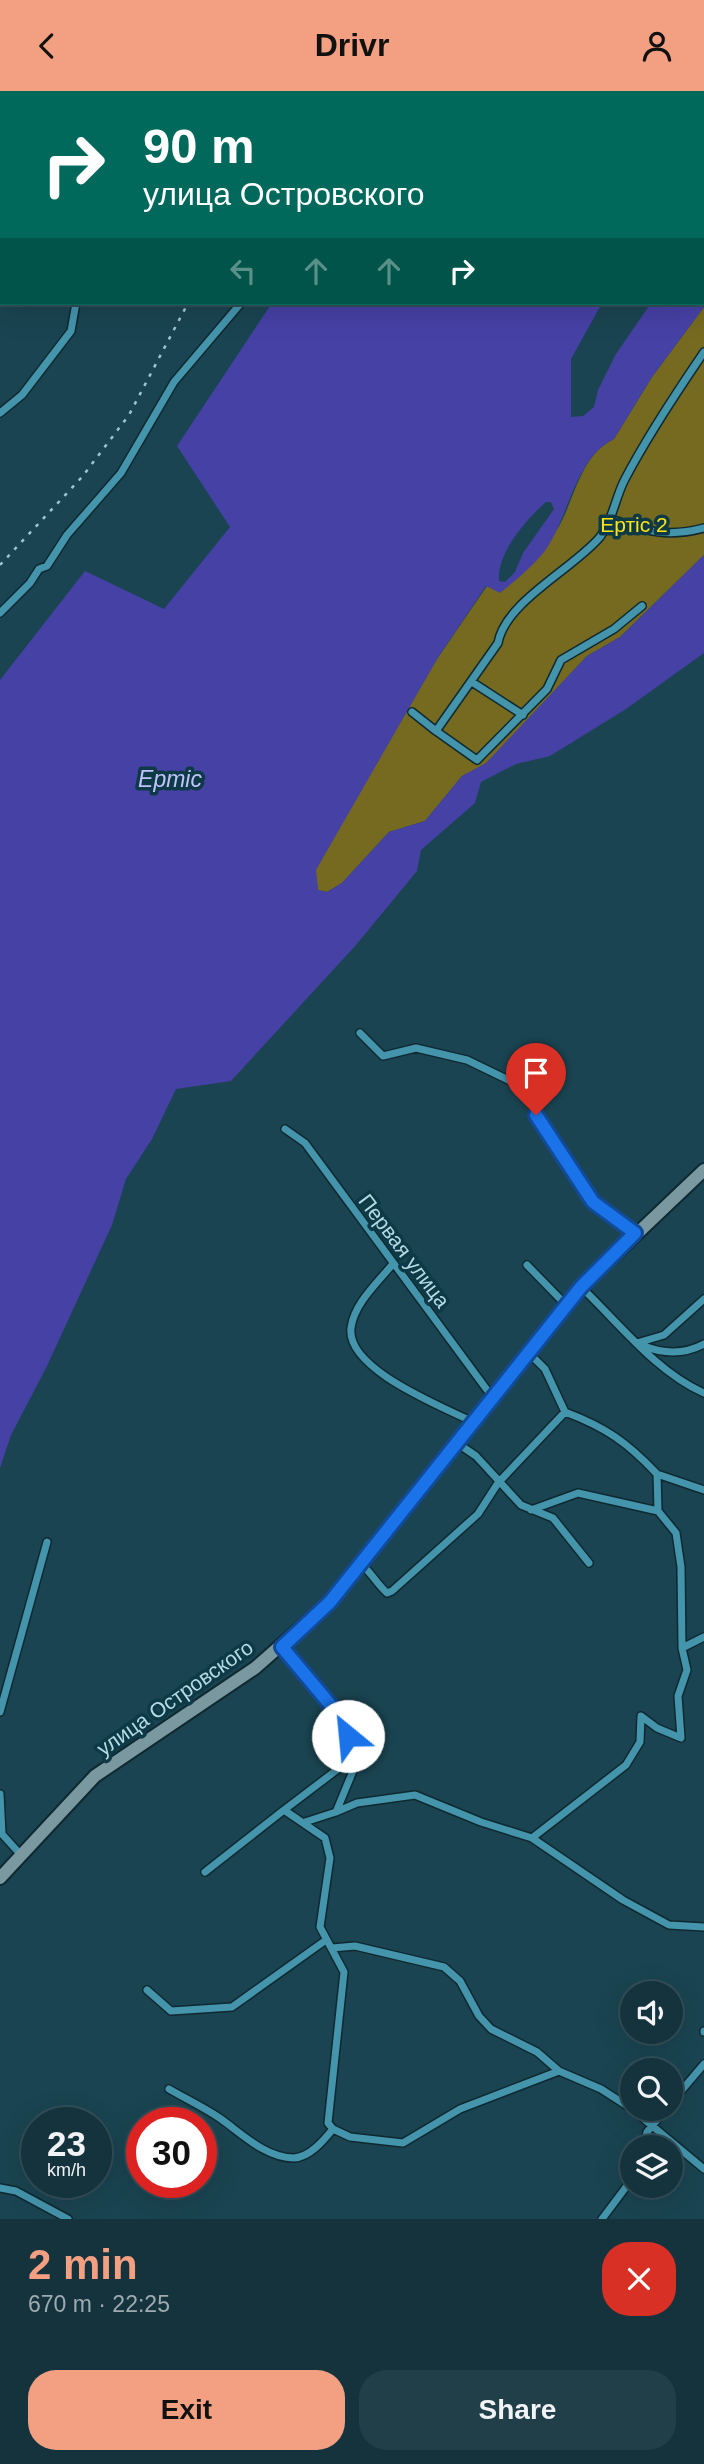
<!DOCTYPE html>
<html lang="en">
<head>
<meta charset="utf-8">
<style>
  :root { --surface:#14333d; --page:#213f48; --text:#f1f3f6; --muted:#9daab0; --line:#334e57; --accent:#f39f82 }
  body { margin:0; font-family:Arial,sans-serif; background:var(--page); color:var(--text); height:100vh; display:flex; flex-direction:column; font-size:26px; white-space:nowrap }
  * { box-sizing:border-box; margin:0 }
  p { font-size:23px; color:var(--muted) }
  .icon { flex:none; width:38px; height:38px; fill:none; stroke:currentColor; stroke-width:2; stroke-linecap:round; stroke-linejoin:round }
  .map { position:relative; height:2128px; overflow:hidden }
  .panel { display:flex; flex-direction:column; background:var(--surface); flex:1 }
  .panel>* { flex:none }
  .top-card { position:absolute; left:0px; top:0px; width:705px; height:214px; box-shadow:0 7px 28px #0002,0 0 0 2px var(--line); background:#00695c; color:#fff; overflow:hidden }
  .fabs { position:absolute; left:620px; top:1890px; display:grid; gap:14px }
  .fabs a { display:grid; place-items:center; width:63px; height:63px; border-radius:50%; background:var(--surface); box-shadow:0 7px 28px #0002,0 0 0 2px var(--line); font-size:35px }
  .speed { position:absolute; left:21px; top:2016px; display:flex; gap:14px; font-size:35px; font-weight:700; text-align:center }
  .speed>* { display:grid; place-content:center; width:91px; height:91px; border-radius:50%; background:var(--surface); box-shadow:0 7px 28px #0002,0 0 0 2px var(--line); line-height:1 }
  .speed small { font-size:18px; font-weight:400 }
  .speed .limit { border:10px solid #d22; background:#fff; color:#111 }
  .pin { position:absolute; display:grid; place-items:center; width:60px; height:60px; color:#fff; margin:-72px -30px; border-radius:50% 50% 50% 0; rotate:-45deg; box-shadow:0 0 7px #0007 }
  .pin .icon { rotate:45deg }
  .me { position:absolute; width:77px; margin:-38px; rotate:332deg; stroke-linejoin:round; filter:drop-shadow(0 0 5px #0008) }
  .turn { display:flex; align-items:center; gap:24px; height:147px; padding:0 28px; font-size:32px }
  .turn .icon { width:91px; height:91px; stroke-width:2.5 }
  .turn b { display:block; font-size:49px; line-height:60px }
  .lanes { display:flex; align-items:center; height:66px; padding:0 28px; background:#0003; justify-content:center; gap:35px; direction:ltr }
  .lanes .off { opacity:.35 }
  .round { display:grid; place-items:center; flex:none; width:74px; height:74px; border-radius:28px; background:var(--page) }
  .headline { display:flex; align-items:center; justify-content:space-between; height:119px; padding:0 28px }
  h1 { font-size:42px; font-weight:700; line-height:52px; color:var(--accent) }
  .button { display:flex; gap:14px; margin-top:auto; padding:14px 28px }
  .button a { flex:1; height:80px; border-radius:28px; background:var(--accent); color:#111; font-size:28px; font-weight:700; line-height:80px; text-align:center }
  .button a+a { background:var(--page); color:var(--text) }
  header { display:flex; justify-content:space-between; align-items:center; height:91px; padding:0 28px; background:var(--accent); color:#111; font-size:32px; font-weight:700 }
  .map>svg:first-child { display:block }
  .green { fill:#756a1f }
  .water { fill:#4641a5; fill-rule:evenodd }
  .lines { fill:none; stroke-linecap:round; stroke-linejoin:round }
  .minor-casing { stroke:#0f2930; stroke-width:10 }
  .secondary-casing { stroke:#0f2930; stroke-width:16 }
  .minor { stroke:#4494ac; stroke-width:7 }
  .secondary { stroke:#7a98a0; stroke-width:12 }
  .rail { stroke:#9fc5d1; stroke-width:2.5; stroke-dasharray:3.5 7; stroke-linecap:butt }
  .route-casing { stroke:#114b97; stroke-width:18 }
  .route { stroke:#1a73e8; stroke-width:12 }
  .labels { text-anchor:middle; stroke-width:7; stroke-linejoin:round; paint-order:stroke }
  .park-label { font-size:21px; fill:#fee315; stroke:#0d3a46 }
  .street-label { font-size:21px; fill:#b5dae6; stroke:#0d3a46 }
  .water-label { font-size:23px; font-style:italic; fill:#bec3f9; stroke:#0d3a46 }
</style>
</head>
<body>
<header><svg class="icon" aria-label="back" viewBox="0 0 24 24"><path d="M15 5l-7 7 7 7"/></svg>Drivr<svg class="icon" aria-label="person" viewBox="0 0 24 24"><circle cx="12" cy="8" r="4"/><path d="M4 21q1-7 8-7t8 7"/></svg></header>
<div class="map">
<svg width="704" height="2128" viewBox="0 0 704 2128">
  <rect width="100%" height="100%" fill="#1a4451"/>
  <path class="green" d="M 704,216 L 704,464 L 620,546 L 587,565 L 486,673 L 462,685 L 425,730 L 389,741 L 342,792 L 327,801 L 318,799 L 315,779 L 437,568 L 487,495 L 500,501 C 519,481 544,460 558,437 C 575,408 580,364 614,348 L 652,286 Z"/>
  <path class="water" d="M 436,0 L 704,0 L 704,52 L 704,2 Z
    M 704,129 L 704,216 L 652,286 L 614,348 C 574,367 569,428 544,461 C 532,476 515,490 500,502 L 486,495 L 437,568 L 316,779 L 318,799 L 327,801 L 342,792 L 389,741 L 425,730 L 462,685 L 486,672 L 587,565 L 620,546 L 704,464 L 704,562 L 626,618 L 550,665 L 516,673 L 481,691 L 475,712 L 421,759 L 417,780 L 356,854 L 231,990 L 176,998 L 152,1048 L 126,1088 L 112,1134 L 46,1277 L 11,1344 L 0,1377 L 0,589 L 85,480 L 164,518 L 230,436 L 177,355 L 272,212 L 602,212 L 571,268 L 571,326 L 583,325 L 594,316 L 598,299 L 616,263 L 651,212 L 704,212 ZM 546,411 L 551,411 L 554,418 L 523,462 L 515,481 L 505,491 L 499,490 C 497,461 526,429 546,411 Z"/>
  <g class="lines">
    <defs>
      <path id="minor" d="M 354,2 L 355,0
        M 400,2 L 401,0
        M 0,322 L 22,304 L 71,240 L 76,212
        M 611,428 C 647,440 666,447 704,437
        M 0,522 L 30,492 L 39,478 L 47,475 L 67,444 L 121,382 L 174,291 L 241,212
        M 472,591 L 523,624
        M 412,621 L 436,640 L 498,552 C 505,511 573,478 600,446 C 613,429 615,407 625,388 C 648,344 676,302 704,261
        M 436,640 L 477,669 L 547,598 L 561,569 L 614,538 L 642,515
        M 360,942 L 383,965 L 416,957 L 467,969 L 525,997 L 541,1035 L 593,1111 L 635,1142
        M 285,1038 L 305,1052 L 493,1307
        M 392,1174 C 377,1192 354,1213 351,1237 C 346,1278 441,1315 473,1331
        M 527,1174 L 567,1215
        M 581,1196 C 618,1231 656,1281 704,1302
        M 637,1252 L 664,1244 L 704,1208
        M 644,1255 C 664,1263 685,1263 704,1253
        M 530,1263 L 545,1278 L 565,1321 C 605,1336 627,1351 657,1383 L 658,1420 L 676,1442 L 681,1476 L 682,1557
        M 457,1352 L 476,1365 L 521,1414 L 553,1427 L 589,1472
        M 657,1383 L 704,1399
        M 531,1419 L 578,1402 L 658,1420
        M 360,1472 C 371,1481 376,1492 387,1502 L 392,1500 L 478,1423 L 498,1392 L 565,1321
        M 282,1556 L 348,1635 L 346,1663 L 353,1667 L 353,1680 L 336,1721 L 357,1712 L 415,1704 L 481,1731 L 532,1747 L 623,1809 L 669,1834 L 704,1836
        M 0,1621 L 47,1451
        M 0,1703 L 2,1743 L 21,1764
        M 284,1719 L 338,1678 L 346,1663
        M 305,1731 L 336,1721
        M 532,1747 L 626,1674 L 640,1651 L 641,1625 L 657,1637 L 681,1647 L 678,1605 L 687,1579 L 682,1557 L 704,1546
        M 205,1781 L 284,1719 L 325,1747 L 330,1767 L 320,1836 L 344,1881 L 328,2032 L 333,2038 L 350,2046 L 403,2052 L 460,2018 L 559,1980
        M 332,1857 L 355,1855 L 444,1876 L 460,1890 L 479,1925 L 491,1938 L 537,1961 L 559,1980 L 601,1998 L 632,2018
        M 147,1899 L 171,1920 L 232,1916 L 326,1849
        M 704,1940 L 704,1941
        M 169,1998 C 186,2008 205,2017 221,2028 C 242,2043 266,2067 294,2067 C 310,2066 324,2049 333,2038
        M 670,2013 L 704,1973
        M 632,2018 L 704,2078
        M 644,2056 L 647,2041 L 666,2018
        M 0,2097 L 16,2100 L 68,2128
        M 602,2128 L 632,2088"/>
      <path id="secondary" d="M 0,1787 L 95,1685 L 255,1577 L 330,1511 L 581,1196 L 704,1079"/>
    </defs>
    <use href="#minor" class="minor-casing"/>
    <use href="#secondary" class="secondary-casing"/>
    <use href="#minor" class="minor"/>
    <use href="#secondary" class="secondary"/>
    <path class="rail" d="M 299,2 L 300,0
      M 0,474 L 82,386 L 129,324 L 188,212"/>
  </g>
  <g class="lines">
    <defs>
      <path id="route" d="M 348,1645 L 348,1635 L 282,1556 L 330,1511 L 581,1196 L 635,1142 L 593,1111 L 536,1024"/>
    </defs>
    <use href="#route" class="route-casing"/>
    <use href="#route" class="route"/>
  </g>
  <g class="labels">
    <g class="park-label">
      <text x="634" y="441">Ертіс 2</text>
    </g>
    <g class="street-label">
      <text transform="translate(404 1160) rotate(53)" y="7">Первая улица</text>
      <text transform="translate(175 1607) rotate(-35)" y="7">улица Островского</text>
    </g>
    <g class="water-label">
      <text x="170" y="696">Ертіс</text>
    </g>
  </g>
</svg>
<div class="fabs">
<a><svg class="icon" aria-label="sound" viewBox="0 0 24 24"><path d="M4 9h4l5-4v14l-5-4H4zM17 9q2 3 0 6"/></svg></a>
<a><svg class="icon" aria-label="search" viewBox="0 0 24 24"><circle cx="10" cy="10" r="6"/><path d="M15 15l6 6"/></svg></a>
<a><svg class="icon" aria-label="layers" viewBox="0 0 24 24"><path d="M12 4l9 5-9 5-9-5zM3 14l9 5 9-5"/></svg></a>
</div>
<div class="speed"><div>23<small>km/h</small></div><div class="limit">30</div></div>
<div class="pin" style="left:536px;top:1024px;background:#d93025"><svg class="icon" aria-label="arrive" viewBox="0 0 24 24"><path d="M6 21V4h12l-3 4 3 4H6"/></svg></div>
<svg class="me" style="left:348px;top:1645px" viewBox="-20 -20 40 40"><circle r="19" fill="#fff"/><path d="M0-13L10 11 0 6-10 11z" fill="#1a73e8"/></svg>
<div class="top-card">
<div class="turn"><svg class="icon" aria-label="right" viewBox="0 0 24 24"><path d="M7 20v-9h11M14 6l5 5-5 5"/></svg><div><b>90 m</b>улица Островского</div></div>
<div class="lanes"><svg class="icon off" aria-label="left" viewBox="0 0 24 24"><path d="M17 20v-9H6M10 6l-5 5 5 5"/></svg><svg class="icon off" aria-label="ahead" viewBox="0 0 24 24"><path d="M12 20V5M6 11l6-6 6 6"/></svg><svg class="icon off" aria-label="ahead" viewBox="0 0 24 24"><path d="M12 20V5M6 11l6-6 6 6"/></svg><svg class="icon" aria-label="right" viewBox="0 0 24 24"><path d="M7 20v-9h11M14 6l5 5-5 5"/></svg></div>
</div>
</div>
<section class="panel">
<div class="headline"><div><h1>2 min</h1><p>670 m · 22:25</p></div><a class="round" style="background:#d93025;color:#fff"><svg class="icon" aria-label="close" viewBox="0 0 24 24"><path d="M6 6l12 12M18 6L6 18"/></svg></a></div>
<div class="button"><a>Exit</a><a>Share</a></div>
</section>
</body>
</html>
